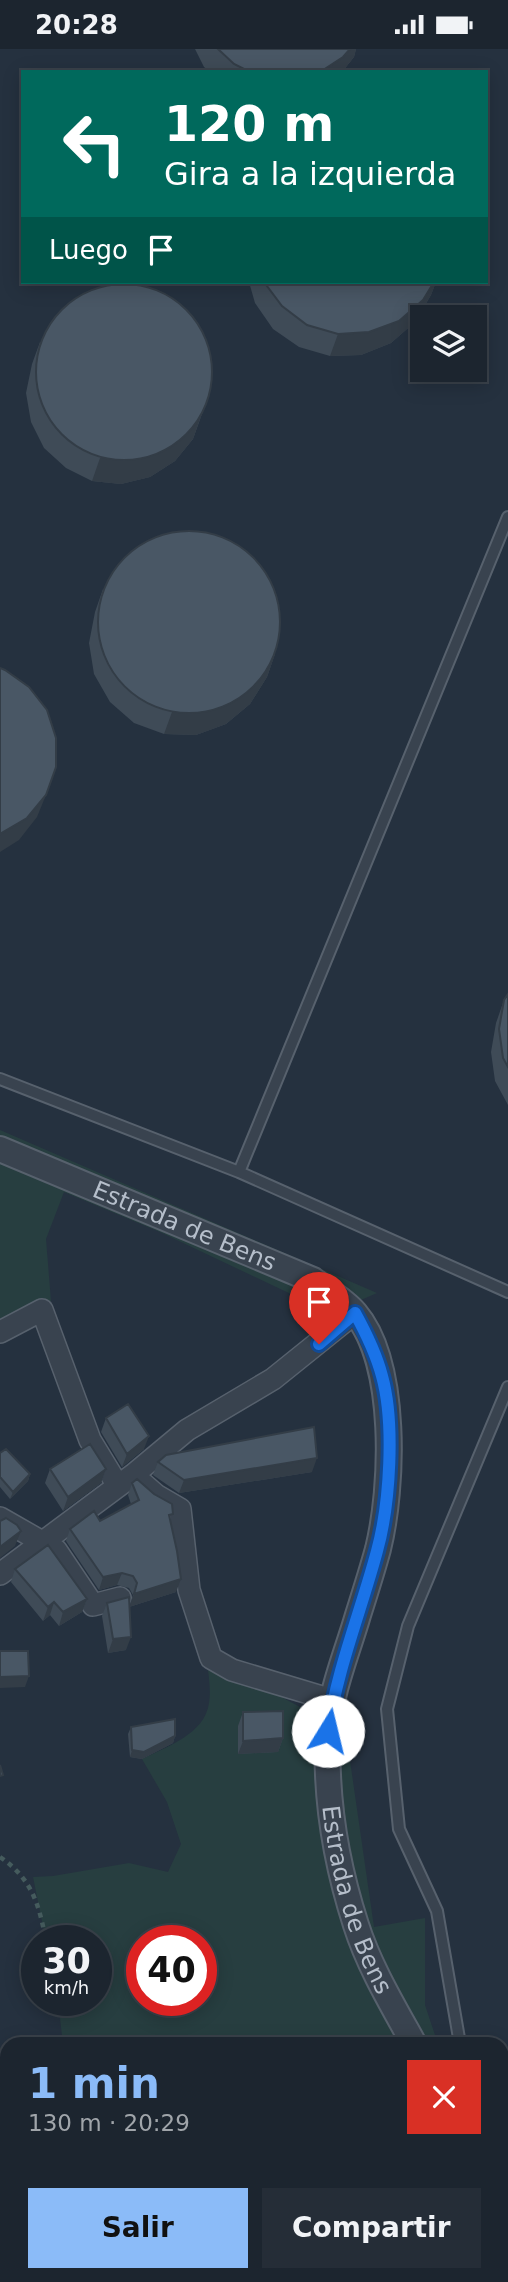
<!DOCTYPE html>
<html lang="es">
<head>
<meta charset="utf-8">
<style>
  :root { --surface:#1c252f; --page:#252d37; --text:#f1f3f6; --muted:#a0a5aa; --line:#3a424b; --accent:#8bbbf8 }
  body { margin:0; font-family:"DejaVu Sans",sans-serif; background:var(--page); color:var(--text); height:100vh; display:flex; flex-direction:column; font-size:26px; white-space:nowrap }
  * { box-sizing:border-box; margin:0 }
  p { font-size:23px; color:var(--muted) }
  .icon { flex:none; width:38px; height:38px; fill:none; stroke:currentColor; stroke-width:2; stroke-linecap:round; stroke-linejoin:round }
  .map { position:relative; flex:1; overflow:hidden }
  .panel { position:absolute; left:0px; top:1988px; width:509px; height:245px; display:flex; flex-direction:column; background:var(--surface); border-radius:21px 21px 0 0; box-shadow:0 4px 18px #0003,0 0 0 2px var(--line) }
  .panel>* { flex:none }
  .banner { position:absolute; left:21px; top:21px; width:467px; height:214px; border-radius:0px; box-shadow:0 4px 18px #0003,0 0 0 2px var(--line); background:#00695c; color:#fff; overflow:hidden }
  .tools { position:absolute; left:410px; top:256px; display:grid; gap:14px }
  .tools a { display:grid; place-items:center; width:77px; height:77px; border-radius:0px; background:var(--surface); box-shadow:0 4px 18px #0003,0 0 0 2px var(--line); font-size:35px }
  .speed { position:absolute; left:21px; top:1876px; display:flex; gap:14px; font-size:35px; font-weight:700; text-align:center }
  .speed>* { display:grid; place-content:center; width:91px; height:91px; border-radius:50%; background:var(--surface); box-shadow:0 4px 18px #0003,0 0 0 2px var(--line); line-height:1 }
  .speed small { font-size:18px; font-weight:400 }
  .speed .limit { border:10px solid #d22; background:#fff; color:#111 }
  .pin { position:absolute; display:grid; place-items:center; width:60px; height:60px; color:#fff; margin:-72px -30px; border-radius:50% 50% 50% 0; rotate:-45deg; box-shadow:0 0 7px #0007 }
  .pin .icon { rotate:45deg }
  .me { position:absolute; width:77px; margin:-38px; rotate:9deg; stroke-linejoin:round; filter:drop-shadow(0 0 5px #0008) }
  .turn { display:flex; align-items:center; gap:24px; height:147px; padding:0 28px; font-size:32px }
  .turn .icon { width:91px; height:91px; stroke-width:2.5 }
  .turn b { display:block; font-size:49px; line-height:60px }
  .then { display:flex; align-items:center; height:66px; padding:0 28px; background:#0003; gap:14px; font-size:26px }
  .round { display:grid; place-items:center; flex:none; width:74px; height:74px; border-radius:0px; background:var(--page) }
  .head { display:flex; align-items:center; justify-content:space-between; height:119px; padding:0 28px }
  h1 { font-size:42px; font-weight:600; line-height:52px; color:var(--accent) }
  .action { display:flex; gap:14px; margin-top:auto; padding:14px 28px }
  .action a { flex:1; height:80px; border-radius:0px; background:var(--accent); color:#111; font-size:28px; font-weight:600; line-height:80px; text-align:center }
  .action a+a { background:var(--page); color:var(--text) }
  .status { display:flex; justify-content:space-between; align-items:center; height:49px; padding:0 35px; background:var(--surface); direction:ltr }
  .status svg { height:19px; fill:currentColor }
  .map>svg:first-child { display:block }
  .green { fill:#273e40; fill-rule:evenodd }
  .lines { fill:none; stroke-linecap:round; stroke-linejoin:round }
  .service-casing { stroke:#57616d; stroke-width:14 }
  .minor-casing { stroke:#57616d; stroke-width:24 }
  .tertiary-casing { stroke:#57616d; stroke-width:28 }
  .path { stroke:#455b5d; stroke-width:4.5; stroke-dasharray:5 5; stroke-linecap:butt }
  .service { stroke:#39434f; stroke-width:10 }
  .minor { stroke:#39434f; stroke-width:21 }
  .tertiary { stroke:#39434f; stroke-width:24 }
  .wall { fill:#3f4b57 }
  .shaded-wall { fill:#333d47 }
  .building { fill:#495765; stroke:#333d47; stroke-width:2 }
  .route-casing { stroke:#114b97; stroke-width:18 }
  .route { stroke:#1a73e8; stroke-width:12 }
  .labels { text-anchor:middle; stroke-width:7; stroke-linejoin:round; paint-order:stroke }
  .street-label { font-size:24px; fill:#b5beca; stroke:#1e2834 }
</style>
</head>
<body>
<div class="status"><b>20:28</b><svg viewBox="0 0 49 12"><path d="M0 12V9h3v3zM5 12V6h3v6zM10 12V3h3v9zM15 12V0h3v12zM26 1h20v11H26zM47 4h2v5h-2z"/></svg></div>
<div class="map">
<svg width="508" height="2233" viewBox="0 0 508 2233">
  <rect width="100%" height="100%" fill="#25313f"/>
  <path class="green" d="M 0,1081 L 377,1244 L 331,1264 L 160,1183 L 64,1143 L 46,1190 L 51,1252 L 0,1271 Z
    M 208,1620 L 261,1637 L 300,1658 L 344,1670 L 374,1878 L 425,1869 L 425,1956 L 438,1995 L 66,1995 L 62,1987 L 58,1951 L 96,1951 L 96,1892 L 46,1892 L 33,1828 L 53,1827 L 129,1814 L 168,1823 L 181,1795 L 167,1753 L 142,1710 C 166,1698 205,1685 209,1654 C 211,1643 209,1631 208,1620 ZM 142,1892 L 201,1892 L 201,1951 L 142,1951 Z
    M 0,2015 L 7,2015 L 7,2050 L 0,2050 Z
    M 7,2105 L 7,2226 L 407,2226 L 406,2233 L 0,2233 L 0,2107 Z"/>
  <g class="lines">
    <defs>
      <path id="service" d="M 0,1030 L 239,1123 L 508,1243
        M 239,1123 L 508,468
        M 460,1995 L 437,1862 L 399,1780 L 387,1660 L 408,1577 L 508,1338
        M 502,2135 L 508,2138"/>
      <path id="minor" d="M 0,1283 L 42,1261 L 90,1391 L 118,1437
        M 133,1426 L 156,1446 L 180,1460 L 189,1541 L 211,1609 L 232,1621 L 332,1651
        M 0,1469 L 56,1501 L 93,1556 L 120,1549
        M 0,1525 L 133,1426 L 187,1381 L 273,1330 L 355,1264"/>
      <g id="tertiary">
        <path id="s1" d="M 0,1100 L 313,1231 C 326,1241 344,1251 355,1264 C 398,1314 393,1439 378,1500 C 372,1522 365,1544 358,1566 C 347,1604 330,1643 328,1683 C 325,1749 336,1814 356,1876 C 369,1917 393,1957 414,1995"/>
        <path d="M 473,2233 L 473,2226"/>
      </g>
    </defs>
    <use href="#service" class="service-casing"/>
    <use href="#minor" class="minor-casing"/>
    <use href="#tertiary" class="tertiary-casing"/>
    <path class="path" d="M 0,1808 C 32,1830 39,1855 46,1892
      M 0,2216 L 7,2220
      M 16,2226 L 21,2233"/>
    <use href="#service" class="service"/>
    <use href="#minor" class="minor"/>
    <use href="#tertiary" class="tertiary"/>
  </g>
  <path class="wall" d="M 195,0 L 356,0 L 354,8 L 342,23 L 210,23 L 204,18 Z
    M 249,233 L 436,233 L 431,246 L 415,273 L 391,294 L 361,306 L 330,307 L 299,298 L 273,280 L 255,254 Z
    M 40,293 L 211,340 L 193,390 L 175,412 L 150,428 L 121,435 L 92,432 L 66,419 L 44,399 L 31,373 L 26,344 L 32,315 Z
    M 103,540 L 275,605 L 267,628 L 250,655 L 226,675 L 196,686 L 164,685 L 134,674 L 110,653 L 94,625 L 89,594 L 95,563 Z
    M 508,945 L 508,1056 L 495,1032 L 491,1003 L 496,974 L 504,951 Z
    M 106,1369 L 144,1400 L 122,1418 L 101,1383 Z
    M 0,1404 L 30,1425 L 28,1432 L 10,1450 L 0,1438 Z
    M 158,1413 L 312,1423 L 179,1444 L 153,1426 Z
    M 50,1420 L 106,1420 L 101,1434 L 63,1462 L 45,1434 Z
    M 132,1434 L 171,1473 L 176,1543 L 129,1558 L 126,1601 L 108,1604 L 102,1567 L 107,1554 L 129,1558 L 133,1546 L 129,1539 L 117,1536 L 99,1541 L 66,1492 L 70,1480 L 100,1472 L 131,1455 L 128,1446 Z
    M 15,1520 L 87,1550 L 82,1563 L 59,1577 L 50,1566 L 43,1572 L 11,1533 Z
    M 243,1663 L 283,1689 L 278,1703 L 238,1705 L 238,1677 Z
    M 131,1678 L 175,1687 L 173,1694 L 142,1710 L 130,1708 L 128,1685 Z"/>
  <path class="shaded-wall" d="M 350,0 L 356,0 L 354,8 L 342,23 L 320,23 Z
    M 434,233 L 436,233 L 431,246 L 415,273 L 391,294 L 361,306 L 330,307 L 338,285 Z
    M 201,367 L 193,390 L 175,412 L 150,428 L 121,435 L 92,432 L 100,409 Z
    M 275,605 L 267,628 L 250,655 L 226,675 L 196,686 L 164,685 L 172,663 Z
    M 46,746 L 37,768 L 19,791 L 0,803 L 0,785 Z
    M 149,1387 L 144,1400 L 122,1418 L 127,1405 Z
    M 317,1409 L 312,1423 L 179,1444 L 184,1431 Z
    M 106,1420 L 101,1434 L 63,1462 L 68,1448 Z
    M 30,1425 L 28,1432 L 10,1450 L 13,1443 Z
    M 21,1482 L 15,1497 L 0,1509 L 0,1498 Z
    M 122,1524 L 117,1536 L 99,1541 L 103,1528 Z
    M 181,1530 L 176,1543 L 129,1558 L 134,1545 Z
    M 87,1550 L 82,1563 L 59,1577 L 63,1563 Z
    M 54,1553 L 50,1566 L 43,1572 L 48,1558 Z
    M 131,1588 L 126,1601 L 108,1604 L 113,1590 Z
    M 29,1627 L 25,1638 L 0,1639 L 0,1628 Z
    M 175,1687 L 173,1694 L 142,1710 L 130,1708 L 132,1701 Z
    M 283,1689 L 278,1703 L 238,1705 L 243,1692 Z"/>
  <path class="building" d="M 218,0 L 350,0 L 343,8 L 320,23 L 250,23 L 234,15 Z
    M 264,233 L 434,233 L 423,251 L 399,272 L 369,283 L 338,285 L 307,276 L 282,257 Z
    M36 323a88 88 0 1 1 176 0a88 88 0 1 1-176 0Z
    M98 573a91 91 0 1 1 182 0a91 91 0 1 1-182 0Z
    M 0,619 L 5,621 L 29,638 L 47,661 L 56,689 L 56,718 L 46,746 L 27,769 L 0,785 Z
    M 508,945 L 508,1018 L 503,1009 L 499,980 L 504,951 Z
    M 128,1355 L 149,1387 L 127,1405 L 106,1369 Z
    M 314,1378 L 317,1409 L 184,1431 L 158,1413 L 166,1406 Z
    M 90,1395 L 106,1420 L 68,1448 L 50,1420 Z
    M 6,1400 L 30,1425 L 13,1443 L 0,1428 L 0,1404 Z
    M 137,1430 L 154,1445 L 172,1455 L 173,1465 L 169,1466 L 177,1502 L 181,1530 L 134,1545 L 137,1534 L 133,1527 L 122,1524 L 103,1528 L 70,1480 L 94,1462 L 100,1472 L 139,1451 L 132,1434 Z
    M 6,1469 L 17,1476 L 21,1482 L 0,1498 L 0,1472 Z
    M 48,1496 L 87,1550 L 63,1563 L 54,1553 L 48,1558 L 15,1520 Z
    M 129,1548 L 131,1588 L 113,1590 L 107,1554 Z
    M 0,1602 L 28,1602 L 29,1627 L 0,1628 Z
    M 283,1662 L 283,1689 L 243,1692 L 243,1663 Z
    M 175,1670 L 175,1687 L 144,1703 L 132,1701 L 131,1678 Z
    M 0,1716 L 3,1726 L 0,1727 Z"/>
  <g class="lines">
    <defs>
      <path id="route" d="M 319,1295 L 355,1264 C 366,1284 376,1304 382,1327 C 395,1374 390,1455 377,1502 C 361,1562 337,1620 328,1682"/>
    </defs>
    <use href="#route" class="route-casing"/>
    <use href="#route" class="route"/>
  </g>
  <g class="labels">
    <g class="street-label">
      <text dy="8" stroke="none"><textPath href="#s1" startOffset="200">Estrada de Bens</textPath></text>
      <text dy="8" stroke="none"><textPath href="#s1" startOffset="998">Estrada de Bens</textPath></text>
    </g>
  </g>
</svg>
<div class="tools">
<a><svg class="icon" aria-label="layers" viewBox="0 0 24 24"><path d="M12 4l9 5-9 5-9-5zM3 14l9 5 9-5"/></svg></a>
</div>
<div class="speed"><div>30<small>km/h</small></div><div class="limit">40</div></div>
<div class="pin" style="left:319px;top:1295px;background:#d93025"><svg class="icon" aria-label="arrive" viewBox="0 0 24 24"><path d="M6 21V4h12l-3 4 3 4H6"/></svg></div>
<svg class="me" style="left:328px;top:1682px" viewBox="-20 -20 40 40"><circle r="19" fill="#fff"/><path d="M0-13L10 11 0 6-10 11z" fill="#1a73e8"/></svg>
<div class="banner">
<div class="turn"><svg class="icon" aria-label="left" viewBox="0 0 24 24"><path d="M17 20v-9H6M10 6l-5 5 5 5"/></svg><div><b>120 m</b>Gira a la izquierda</div></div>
<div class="then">Luego<svg class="icon" aria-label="arrive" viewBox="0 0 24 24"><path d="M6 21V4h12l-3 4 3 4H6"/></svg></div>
</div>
<section class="panel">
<div class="head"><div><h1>1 min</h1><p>130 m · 20:29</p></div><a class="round" style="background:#d93025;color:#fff"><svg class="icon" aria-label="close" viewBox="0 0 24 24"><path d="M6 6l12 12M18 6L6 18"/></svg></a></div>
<div class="action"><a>Salir</a><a>Compartir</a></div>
</section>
</div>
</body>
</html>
